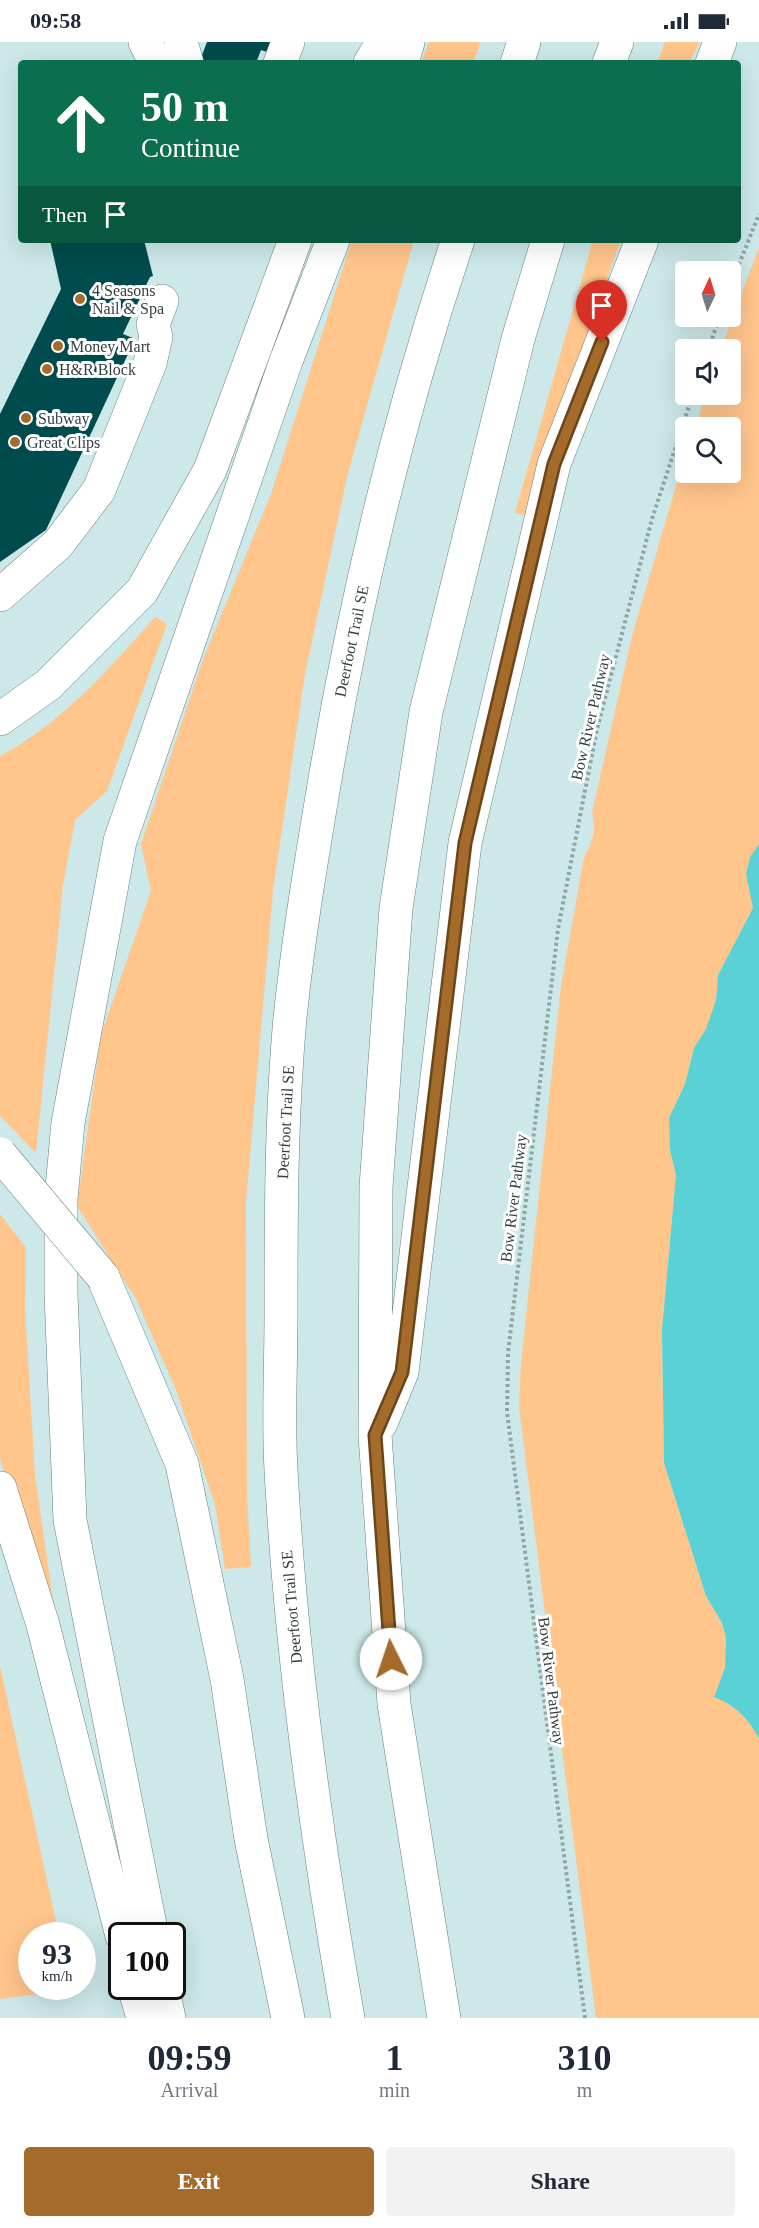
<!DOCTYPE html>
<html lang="en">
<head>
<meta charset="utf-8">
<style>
  :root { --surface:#fff; --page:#f2f2f3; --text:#1f2937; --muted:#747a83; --accent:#a46b2a }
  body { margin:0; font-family:Georgia,serif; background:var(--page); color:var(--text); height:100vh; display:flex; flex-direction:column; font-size:22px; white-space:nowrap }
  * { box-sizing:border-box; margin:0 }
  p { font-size:20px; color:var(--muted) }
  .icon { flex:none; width:33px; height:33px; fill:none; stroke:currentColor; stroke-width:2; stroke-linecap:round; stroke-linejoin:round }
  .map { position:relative; height:1976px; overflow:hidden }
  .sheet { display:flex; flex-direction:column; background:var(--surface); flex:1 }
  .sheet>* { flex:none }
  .top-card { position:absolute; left:18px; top:18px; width:723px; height:183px; border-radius:6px; box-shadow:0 6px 24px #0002; background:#0b6e4f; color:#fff; overflow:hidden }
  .needle { width:39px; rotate:4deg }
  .controls { position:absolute; left:675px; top:219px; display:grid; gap:12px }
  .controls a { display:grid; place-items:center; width:66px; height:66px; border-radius:6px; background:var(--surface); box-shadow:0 6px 24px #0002; font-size:30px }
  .speed { position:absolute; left:18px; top:1880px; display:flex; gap:12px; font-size:30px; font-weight:700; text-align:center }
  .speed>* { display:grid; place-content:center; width:78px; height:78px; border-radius:50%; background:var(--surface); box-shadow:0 6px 24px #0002; line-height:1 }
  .speed small { font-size:15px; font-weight:400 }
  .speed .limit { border:3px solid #111; border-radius:9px; background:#fff; color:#111 }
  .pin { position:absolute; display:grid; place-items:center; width:51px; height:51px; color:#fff; margin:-62px -26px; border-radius:50% 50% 50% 0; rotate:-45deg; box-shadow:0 0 6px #0007 }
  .pin .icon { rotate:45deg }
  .me { position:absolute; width:66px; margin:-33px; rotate:356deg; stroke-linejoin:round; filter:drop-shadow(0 0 4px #0008) }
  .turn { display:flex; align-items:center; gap:21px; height:126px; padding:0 24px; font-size:27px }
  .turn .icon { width:78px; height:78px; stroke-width:2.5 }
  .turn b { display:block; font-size:42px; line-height:51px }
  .then { display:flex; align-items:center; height:57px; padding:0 24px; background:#0003; gap:12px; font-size:22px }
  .eta { display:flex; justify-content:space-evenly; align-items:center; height:102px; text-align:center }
  .eta b { font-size:36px; font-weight:700; line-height:42px }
  .cta { display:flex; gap:12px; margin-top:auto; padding:12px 24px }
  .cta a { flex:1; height:69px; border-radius:6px; background:var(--accent); color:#fff; font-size:24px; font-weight:700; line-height:69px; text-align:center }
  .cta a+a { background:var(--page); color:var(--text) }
  .status { display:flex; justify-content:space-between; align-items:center; height:42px; padding:0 30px; background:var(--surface); direction:ltr }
  .status svg { height:16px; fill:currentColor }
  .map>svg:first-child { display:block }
  .green { fill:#ffc58b }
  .water { fill:#5ad2d5 }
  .building { fill:#004b4d }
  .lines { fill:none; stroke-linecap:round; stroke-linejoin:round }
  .minor-casing { stroke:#678181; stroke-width:34 }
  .highway-casing { stroke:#678181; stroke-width:34 }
  .path { stroke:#8fa4a5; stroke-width:4; stroke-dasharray:3 3; stroke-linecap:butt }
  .minor { stroke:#fff; stroke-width:33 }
  .highway { stroke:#fff; stroke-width:33 }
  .highway-bridge-casing { stroke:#678181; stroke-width:34; stroke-linecap:butt }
  .highway-bridge { stroke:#fff; stroke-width:33 }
  .route-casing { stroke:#6b461b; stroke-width:15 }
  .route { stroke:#a46b2a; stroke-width:10 }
  .poi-dot { fill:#a46b2a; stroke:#fff; stroke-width:2 }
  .labels { text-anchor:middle; stroke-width:6; stroke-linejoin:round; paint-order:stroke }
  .poi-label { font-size:16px; fill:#343f40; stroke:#fff; text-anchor:start }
  .street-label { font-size:16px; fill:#343f40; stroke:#fff }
</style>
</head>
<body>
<div class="status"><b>09:58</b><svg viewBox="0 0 49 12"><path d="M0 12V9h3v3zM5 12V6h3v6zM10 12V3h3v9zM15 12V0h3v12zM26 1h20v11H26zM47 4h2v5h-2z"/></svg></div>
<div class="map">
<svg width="759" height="1976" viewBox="0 0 759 1976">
  <rect width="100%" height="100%" fill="#cce8e9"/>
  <path class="green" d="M 429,0 L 481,0 L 473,21 L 421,21 Z
    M 665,0 L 700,0 L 689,21 L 657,21 Z
    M 352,198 L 414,198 L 348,431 L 305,632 L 273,849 L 246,1160 L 247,1452 L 251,1525 L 225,1527 L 215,1462 L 176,1348 L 136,1257 L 77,1164 L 101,993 L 151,849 L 141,802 L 202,620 L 271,452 Z
    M 593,198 L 621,198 L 557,375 L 530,474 L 515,471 Z
    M 759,205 L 759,802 L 746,832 L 753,866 L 718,933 L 716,958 L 706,988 L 694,1006 L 685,1042 L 669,1076 L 670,1108 L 676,1133 L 662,1288 L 664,1421 L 706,1554 L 722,1581 L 726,1596 L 725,1626 L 714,1655 C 736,1664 747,1675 759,1696 L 759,1976 L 596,1976 L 519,1365 L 521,1322 L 561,944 L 584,815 C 593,799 596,789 592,771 L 632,594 L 685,413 L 686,430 L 730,430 L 730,386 L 695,385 L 706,353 L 730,352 L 730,308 L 721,307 Z
    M 155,575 L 167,582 L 107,749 L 75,778 L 63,843 L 36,1111 L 0,1074 L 0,714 C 60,683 111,625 155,575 Z
    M 0,1172 L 26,1206 L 25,1266 L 35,1433 L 61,1613 L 0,1417 Z
    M 0,1624 L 59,1893 L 32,1893 L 32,1944 L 70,1944 L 71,1948 L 0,1957 Z"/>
  <path class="water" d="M 759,802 L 759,1696 C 747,1675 736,1664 714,1655 L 725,1626 L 726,1596 L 722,1581 L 706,1554 L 664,1421 L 662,1288 L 676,1133 L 670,1108 L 669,1076 L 685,1042 L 694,1006 L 706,987 L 716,958 L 718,933 L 753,866 L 746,832 L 750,815 Z"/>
  <path class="building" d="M 207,0 L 277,0 L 273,12 L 261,8 L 256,21 L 199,21 Z
    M 50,198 L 144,198 L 153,234 L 150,235 L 123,292 L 135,297 L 46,488 L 0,520 L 0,372 L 61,247 Z"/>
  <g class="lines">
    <defs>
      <path id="minor" d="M 145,0 L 156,21
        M 181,0 L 187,21
        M 280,21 L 288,0
        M 0,553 L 58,502 L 99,448 L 150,321 L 156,295 L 153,282 L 162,259
        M 0,1446 L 43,1583 L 122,1894
        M 134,1944 L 143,1976"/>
      <path id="highway" d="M 370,21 L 383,0
        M 402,21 L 408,0
        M 517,21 L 524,0
        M 609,21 L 617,0
        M 712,21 L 720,0
        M 0,677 L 48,643 L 142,549 L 210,428 L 295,198
        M 103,1235 L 182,1422 L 227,1637 L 251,1797 L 288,1976
        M 381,1381 L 402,1330 L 465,801 L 554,422 L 642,198
        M 152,1893 L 70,1478 L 61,1252 L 61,1157 L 68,1081 L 120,799 L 286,319 L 333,198
        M 162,1944 L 169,1976
        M 348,1976 C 316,1794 291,1613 281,1428 C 278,1377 281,1325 281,1274 C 281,1175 281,1075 290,976 C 298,898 311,820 324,743 C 355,558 398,376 458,198
        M 444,1976 L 394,1662 L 375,1393 L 376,1145 L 396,866 L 426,670 L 518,297 L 548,198"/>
    </defs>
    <use href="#minor" class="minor-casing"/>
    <use href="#highway" class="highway-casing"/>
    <path class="path" d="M 730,245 L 759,172
      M 708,308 L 720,274
      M 585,1976 L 507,1370 L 508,1311 L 558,887 L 597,687 L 652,477 L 693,352"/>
    <use href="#minor" class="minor"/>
    <use href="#highway" class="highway"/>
    <defs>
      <path id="highway-bridge" d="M 0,1112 L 103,1235"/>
    </defs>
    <use href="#highway-bridge" class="highway-bridge-casing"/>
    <use href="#highway-bridge" class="highway-bridge"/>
  </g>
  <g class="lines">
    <defs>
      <path id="route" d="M 391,1617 L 375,1393 L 402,1330 L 465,801 L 554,422 L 602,300"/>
    </defs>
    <use href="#route" class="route-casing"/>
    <use href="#route" class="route"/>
  </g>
  <g class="poi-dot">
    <circle cx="80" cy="257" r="6"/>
    <circle cx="58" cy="304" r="6"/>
    <circle cx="47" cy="327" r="6"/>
    <circle cx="26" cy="376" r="6"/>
    <circle cx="15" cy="400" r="6"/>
  </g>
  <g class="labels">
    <g class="poi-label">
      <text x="92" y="254">4 Seasons<tspan x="92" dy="18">Nail &amp; Spa</tspan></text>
      <text x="70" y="310">Money Mart</text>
      <text x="59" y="333">H&amp;R Block</text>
      <text x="38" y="382">Subway</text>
      <text x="27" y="406">Great Clips</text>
    </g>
    <g class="street-label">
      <text transform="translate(351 599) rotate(-78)" y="6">Deerfoot Trail SE</text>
      <text transform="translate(590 675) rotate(-77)" y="6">Bow River Pathway</text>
      <text transform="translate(285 1080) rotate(-87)" y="6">Deerfoot Trail SE</text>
      <text transform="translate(513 1156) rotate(-83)" y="6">Bow River Pathway</text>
      <text transform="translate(291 1565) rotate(-95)" y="6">Deerfoot Trail SE</text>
      <text transform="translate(552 1639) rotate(83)" y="6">Bow River Pathway</text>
    </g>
  </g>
</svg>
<div class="controls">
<a><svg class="needle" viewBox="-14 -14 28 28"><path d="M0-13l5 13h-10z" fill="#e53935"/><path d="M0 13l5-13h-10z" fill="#747a83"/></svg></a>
<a><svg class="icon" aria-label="sound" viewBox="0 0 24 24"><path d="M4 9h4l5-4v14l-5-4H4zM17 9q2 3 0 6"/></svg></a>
<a><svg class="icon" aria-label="search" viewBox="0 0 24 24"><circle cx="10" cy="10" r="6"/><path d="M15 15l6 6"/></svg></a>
</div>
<div class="speed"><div>93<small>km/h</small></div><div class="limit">100</div></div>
<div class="pin" style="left:602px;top:300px;background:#d93025"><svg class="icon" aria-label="arrive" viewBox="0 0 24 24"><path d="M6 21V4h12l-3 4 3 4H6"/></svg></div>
<svg class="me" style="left:391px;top:1617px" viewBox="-20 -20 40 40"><circle r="19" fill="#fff"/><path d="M0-13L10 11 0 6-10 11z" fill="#a46b2a"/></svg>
<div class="top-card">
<div class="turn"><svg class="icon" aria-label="ahead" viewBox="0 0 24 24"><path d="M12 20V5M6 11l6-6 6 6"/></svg><div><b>50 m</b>Continue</div></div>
<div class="then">Then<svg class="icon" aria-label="arrive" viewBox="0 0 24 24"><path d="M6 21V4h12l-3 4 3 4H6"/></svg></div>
</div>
</div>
<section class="sheet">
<div class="eta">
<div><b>09:59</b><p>Arrival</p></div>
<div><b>1</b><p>min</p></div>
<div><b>310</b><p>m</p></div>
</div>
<div class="cta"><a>Exit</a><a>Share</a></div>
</section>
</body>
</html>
